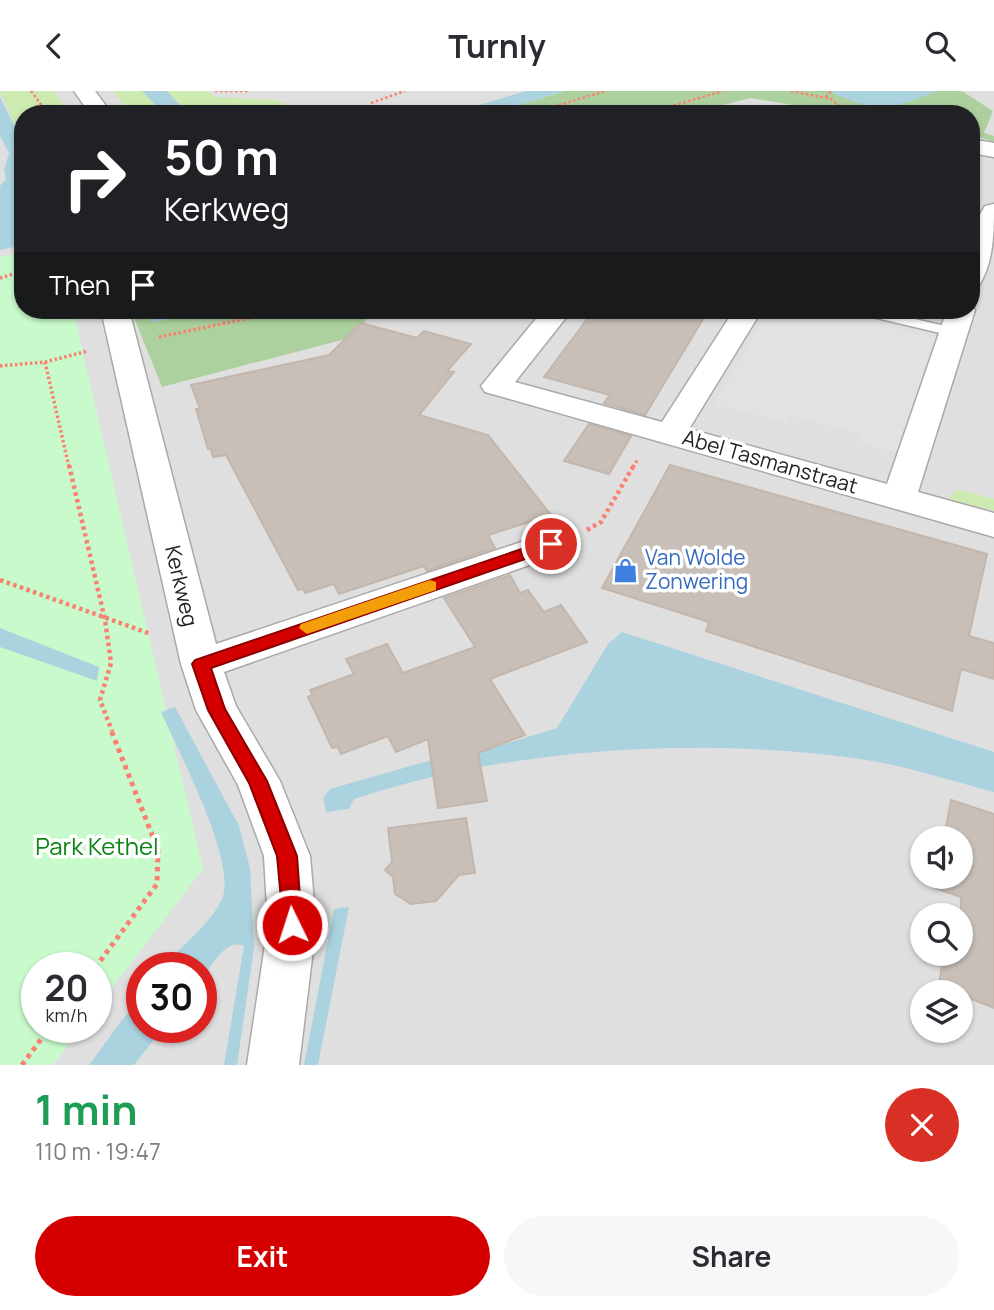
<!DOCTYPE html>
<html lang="en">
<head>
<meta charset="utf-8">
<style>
  :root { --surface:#fff; --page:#f7f7f7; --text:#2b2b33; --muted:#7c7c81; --accent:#d40000 }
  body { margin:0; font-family:Manrope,sans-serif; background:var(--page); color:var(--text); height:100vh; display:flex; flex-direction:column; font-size:26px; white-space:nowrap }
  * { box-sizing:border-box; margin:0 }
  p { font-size:23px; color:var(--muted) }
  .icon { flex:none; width:38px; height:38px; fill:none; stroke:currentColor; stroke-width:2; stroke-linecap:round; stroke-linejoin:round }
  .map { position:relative; height:974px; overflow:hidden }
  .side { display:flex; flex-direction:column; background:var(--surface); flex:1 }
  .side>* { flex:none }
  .guide { position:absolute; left:14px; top:14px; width:966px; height:214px; border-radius:28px; box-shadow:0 2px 5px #0004; background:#202124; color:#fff; overflow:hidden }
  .tools { position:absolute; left:910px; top:735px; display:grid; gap:14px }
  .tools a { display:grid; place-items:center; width:63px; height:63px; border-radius:50%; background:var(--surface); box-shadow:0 2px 5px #0004; font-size:35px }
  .speed { position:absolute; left:21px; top:861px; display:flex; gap:14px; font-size:35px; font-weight:700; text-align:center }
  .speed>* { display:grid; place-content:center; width:91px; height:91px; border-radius:50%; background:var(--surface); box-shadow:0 2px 5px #0004; line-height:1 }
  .speed small { font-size:18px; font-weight:400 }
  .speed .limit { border:10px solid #d22; background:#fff; color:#111 }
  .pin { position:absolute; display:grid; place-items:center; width:60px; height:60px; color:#fff; margin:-30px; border:4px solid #fff; border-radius:50%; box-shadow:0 2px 7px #0007 }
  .me { position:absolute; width:77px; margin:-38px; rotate:356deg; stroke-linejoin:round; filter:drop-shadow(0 0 5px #0008) }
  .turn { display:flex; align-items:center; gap:24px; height:147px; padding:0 35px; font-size:32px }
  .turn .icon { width:91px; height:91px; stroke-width:2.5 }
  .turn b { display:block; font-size:49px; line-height:60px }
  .then { display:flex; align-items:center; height:66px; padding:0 35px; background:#0003; gap:14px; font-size:26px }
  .round { display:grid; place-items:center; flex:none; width:74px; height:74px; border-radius:37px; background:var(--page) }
  .overview { display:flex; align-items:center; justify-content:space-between; height:119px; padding:0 35px }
  h1 { font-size:42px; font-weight:700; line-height:52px; color:#1e9e55 }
  .action { display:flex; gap:14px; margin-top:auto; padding:14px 35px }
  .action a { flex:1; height:80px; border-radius:42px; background:var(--accent); color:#fff; font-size:28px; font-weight:700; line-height:80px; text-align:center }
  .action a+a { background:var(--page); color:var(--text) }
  header { display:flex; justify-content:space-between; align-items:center; height:91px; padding:0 35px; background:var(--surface); font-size:32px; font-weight:700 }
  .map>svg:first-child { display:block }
  .residential { fill:#e0dfdf; fill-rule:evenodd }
  .grass { fill:#cdebb0 }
  .forest { fill:#add19e }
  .park { fill:#c8facc }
  .parking { fill:#e2e2e2 }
  .water { fill:#aad3df }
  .building { fill:#c7bfb8; stroke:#c4b6ab; stroke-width:2 }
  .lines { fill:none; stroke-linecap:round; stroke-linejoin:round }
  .service-casing { stroke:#a9a9a9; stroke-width:3 }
  .minor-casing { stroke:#a9a9a9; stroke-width:3 }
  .path-far3 { stroke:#fa8072; stroke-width:2.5; stroke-dasharray:2.5 2.5; stroke-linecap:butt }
  .path-far2 { stroke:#fa8072; stroke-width:3.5; stroke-dasharray:2.5 2.5; stroke-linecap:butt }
  .path-far1 { stroke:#fa8072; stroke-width:4.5; stroke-dasharray:3.5 3.5; stroke-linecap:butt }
  .path { stroke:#fa8072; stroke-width:5; stroke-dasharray:4.5 4.5; stroke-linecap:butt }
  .service { fill:#fff; fill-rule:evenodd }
  .minor { fill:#fff; fill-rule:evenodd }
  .route { fill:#d40000; stroke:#8a0000; stroke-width:2 }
  .slow { fill:#f59e0b }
  .labels { text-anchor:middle; stroke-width:7; stroke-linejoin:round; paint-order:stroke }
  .street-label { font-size:21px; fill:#222; stroke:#fff }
  .shop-label { font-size:21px; fill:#366cbe; stroke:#fff; text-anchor:start }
  .near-park-label { font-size:24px; fill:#0c8416; stroke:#fff }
</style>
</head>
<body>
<header><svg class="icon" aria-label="back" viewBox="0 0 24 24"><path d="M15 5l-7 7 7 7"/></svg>Turnly<svg class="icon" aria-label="search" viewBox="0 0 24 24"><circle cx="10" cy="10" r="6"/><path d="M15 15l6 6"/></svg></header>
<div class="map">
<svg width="994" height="974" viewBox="0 0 994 974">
  <rect width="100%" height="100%" fill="#f2efe9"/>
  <path class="residential" d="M 0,0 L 994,0 L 994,974 L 0,974 ZM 23,23 L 971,23 L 971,219 L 23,219 ZM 922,747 L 961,747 L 961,786 L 922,786 ZM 922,824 L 961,824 L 961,863 L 922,863 ZM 37,877 L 96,877 L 96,936 L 37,936 ZM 142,877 L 201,877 L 201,936 L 142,936 ZM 922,901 L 961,901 L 961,940 L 922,940 Z"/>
  <path class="grass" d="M 0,0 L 54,0 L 70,23 L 23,23 L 23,52 Z
    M 113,0 L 142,0 L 164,23 L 131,23 Z
    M 167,0 L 208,0 L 215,6 L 276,9 L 306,23 L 188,23 Z
    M 956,398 L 994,408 L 994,420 L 949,408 Z"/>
  <path class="forest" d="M 565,0 L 828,0 L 876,18 L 886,18 L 937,0 L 962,0 L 993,20 L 984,42 L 994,45 L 994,51 L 971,43 L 971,23 L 849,23 L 750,7 L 689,23 L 489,23 Z
    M 131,219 L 146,219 L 151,231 L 219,219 L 375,219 L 349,247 L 162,296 Z"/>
  <path class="park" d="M 23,161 L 23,219 L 73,219 L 203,778 L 96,918 L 96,877 L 37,877 L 37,936 L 82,936 L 53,974 L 0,974 L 0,166 Z"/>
  <path class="parking" d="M 768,219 L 815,219 L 937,247 L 896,362 L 860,352 L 863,344 L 790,325 L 786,332 L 715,313 Z"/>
  <path class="water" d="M 142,0 L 167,0 L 188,23 L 164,23 Z
    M 526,0 L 565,0 L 489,23 L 449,23 Z
    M 828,0 L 937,0 C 884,21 881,22 828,0 Z
    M 0,6 L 23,52 L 23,154 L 0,159 L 0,95 L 6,88 L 4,79 L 9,62 L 0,45 Z
    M 146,219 L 219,219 L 151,231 Z
    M 0,537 L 99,576 L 97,590 L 0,556 Z
    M 622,541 L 994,661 L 994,701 C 950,690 905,674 860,668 C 697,645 510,657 354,708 L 349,718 L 326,721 L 323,707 L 330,698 L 456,662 L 459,667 L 557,637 L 608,553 Z
    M 175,616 L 239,735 L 250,777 L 254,857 L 237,974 L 224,974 L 244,855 C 225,847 212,875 201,889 L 201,877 L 161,877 C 178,859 213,830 222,808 C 238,772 177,658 161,621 Z
    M 349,816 L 318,974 L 304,974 L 334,818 Z
    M 142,902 L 142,936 L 164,936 L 134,974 L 89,974 Z"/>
  <path class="building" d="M 594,219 L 696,219 L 692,225 L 703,228 L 645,324 L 604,312 L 610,304 L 544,286 Z
    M 361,232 L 417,247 L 424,240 L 471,253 L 447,280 L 454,281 L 419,324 L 488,344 L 551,424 L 488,444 L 495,457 L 427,480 L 424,475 L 339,503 L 334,493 L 305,502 L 303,498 L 298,499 L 226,364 L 213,366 L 211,358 L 208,358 L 196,318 L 200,318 L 191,294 L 329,264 Z
    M 589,333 L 631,345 L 609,383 L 564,370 Z
    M 670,374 L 987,463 L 969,545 L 994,552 L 994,588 L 961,578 L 952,620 L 706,540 L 709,531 L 602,497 Z
    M 510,484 L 520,502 L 528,499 L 544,521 L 561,514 L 587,551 L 490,588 L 525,644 L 478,662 L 487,710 L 438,717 L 428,648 L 396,661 L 388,645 L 341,663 L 338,656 L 332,657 L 308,606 L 312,604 L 310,599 L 354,583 L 346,568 L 387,553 L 403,582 L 475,556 L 444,507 Z
    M 951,709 L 994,723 L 994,917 L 961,904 L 961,901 L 939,896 L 943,863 L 961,863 L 961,806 L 935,797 L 937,786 L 961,786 L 961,747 L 944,747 Z
    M 466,727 L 475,782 L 459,784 L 436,810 L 411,813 L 395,803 L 393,786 L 385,779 L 392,771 L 388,737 Z"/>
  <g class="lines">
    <defs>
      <path id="service" d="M 853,219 L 876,219 L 958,238 L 960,241 L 953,245 L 855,222 Z"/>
      <path id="minor" d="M 74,0 L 95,0 L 112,23 L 90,23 Z
        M 971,48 L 994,52 L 994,66 L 971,62 Z
        M 994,113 C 994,140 994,169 980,193 L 971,195 C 971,167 969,139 985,115 Z
        M 971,214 L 975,219 L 918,401 L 994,422 L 994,446 L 485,301 L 481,295 L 543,219 L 572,219 L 515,291 L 662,331 L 734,219 L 762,219 L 689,338 L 887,393 L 947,219 L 971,219 Z
        M 101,219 L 129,219 L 216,553 L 551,441 L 564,444 L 569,453 L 564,462 L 224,581 L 236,615 L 280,690 L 310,765 L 316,834 L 299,974 L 247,974 L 268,834 L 264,765 L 238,694 L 196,619 L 181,573 Z"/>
    </defs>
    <use href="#service" class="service-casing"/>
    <use href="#minor" class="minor-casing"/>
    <path class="path-far3" d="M 31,0 L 48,23
      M 215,0 L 248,0
      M 791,0 L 831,8 L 850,23
      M 826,6 L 831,0
      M 371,12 L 405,0
      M 530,23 L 605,0
      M 645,23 L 723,0"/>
    <path class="path-far2" d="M 0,187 L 23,180
      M 159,246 L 287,219
      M 45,271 L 69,376
      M 0,275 L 45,271 L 88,260
      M 633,376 L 638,368"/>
    <path class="path-far1" d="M 69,374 L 105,529 L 111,572 L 100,609 L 112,640
      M 587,439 L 601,431 L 634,374
      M 0,489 L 151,543"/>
    <path class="path" d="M 95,877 L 157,793 L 158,759 L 111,639
      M 22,974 L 50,936"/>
    <use href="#service" class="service"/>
    <use href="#minor" class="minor"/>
  </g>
  <path class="route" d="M 551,448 L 557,449 L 557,457 L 211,577 L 225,618 L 267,690 L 297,765 L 302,834 L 299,841 L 292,844 L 284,841 L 277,765 L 249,692 L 208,619 L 192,573 L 195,569 Z"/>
  <path class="slow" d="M 430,489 L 436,491 L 436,499 L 307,543 L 299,537 L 301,533 Z"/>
  <defs>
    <symbol id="shop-bare" viewBox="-9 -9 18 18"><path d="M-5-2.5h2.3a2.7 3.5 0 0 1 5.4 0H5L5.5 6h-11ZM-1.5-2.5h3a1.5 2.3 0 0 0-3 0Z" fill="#3f7fe0" stroke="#fff" stroke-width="2.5" paint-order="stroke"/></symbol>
  </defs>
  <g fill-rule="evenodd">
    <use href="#shop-bare" x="608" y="462" width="35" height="35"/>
  </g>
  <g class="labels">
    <g class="street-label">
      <text transform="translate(770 371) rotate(16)" y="7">Abel Tasmanstraat</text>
      <text transform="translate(181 495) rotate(77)" y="7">Kerkweg</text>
    </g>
    <g class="shop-label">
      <text x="645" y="474">Van Wolde<tspan x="645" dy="24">Zonwering</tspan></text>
    </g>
    <g class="near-park-label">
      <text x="97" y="764">Park Kethel</text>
    </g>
  </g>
</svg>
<div class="tools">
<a><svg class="icon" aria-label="sound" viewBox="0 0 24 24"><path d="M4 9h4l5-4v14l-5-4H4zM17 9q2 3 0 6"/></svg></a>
<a><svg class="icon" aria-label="search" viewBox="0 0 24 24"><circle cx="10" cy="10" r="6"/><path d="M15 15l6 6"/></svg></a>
<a><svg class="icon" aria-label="layers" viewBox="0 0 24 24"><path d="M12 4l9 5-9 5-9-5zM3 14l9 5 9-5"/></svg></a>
</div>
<div class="speed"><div>20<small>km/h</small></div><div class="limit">30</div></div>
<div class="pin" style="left:551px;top:453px;background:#d93025"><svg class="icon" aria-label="arrive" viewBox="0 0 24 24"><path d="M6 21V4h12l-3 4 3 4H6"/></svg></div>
<svg class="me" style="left:292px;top:834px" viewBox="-20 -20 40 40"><circle r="17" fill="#d40000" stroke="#fff" stroke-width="3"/><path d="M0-11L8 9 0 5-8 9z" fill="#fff"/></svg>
<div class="guide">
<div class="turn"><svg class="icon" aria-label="right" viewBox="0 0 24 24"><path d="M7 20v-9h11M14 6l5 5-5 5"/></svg><div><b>50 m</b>Kerkweg</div></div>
<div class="then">Then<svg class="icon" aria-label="arrive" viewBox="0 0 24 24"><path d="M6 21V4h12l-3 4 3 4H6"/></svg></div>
</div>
</div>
<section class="side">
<div class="overview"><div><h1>1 min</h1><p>110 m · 19:47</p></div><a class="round" style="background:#d93025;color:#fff"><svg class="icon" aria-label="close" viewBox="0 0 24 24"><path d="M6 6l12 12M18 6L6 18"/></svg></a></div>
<div class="action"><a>Exit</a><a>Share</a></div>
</section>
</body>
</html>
